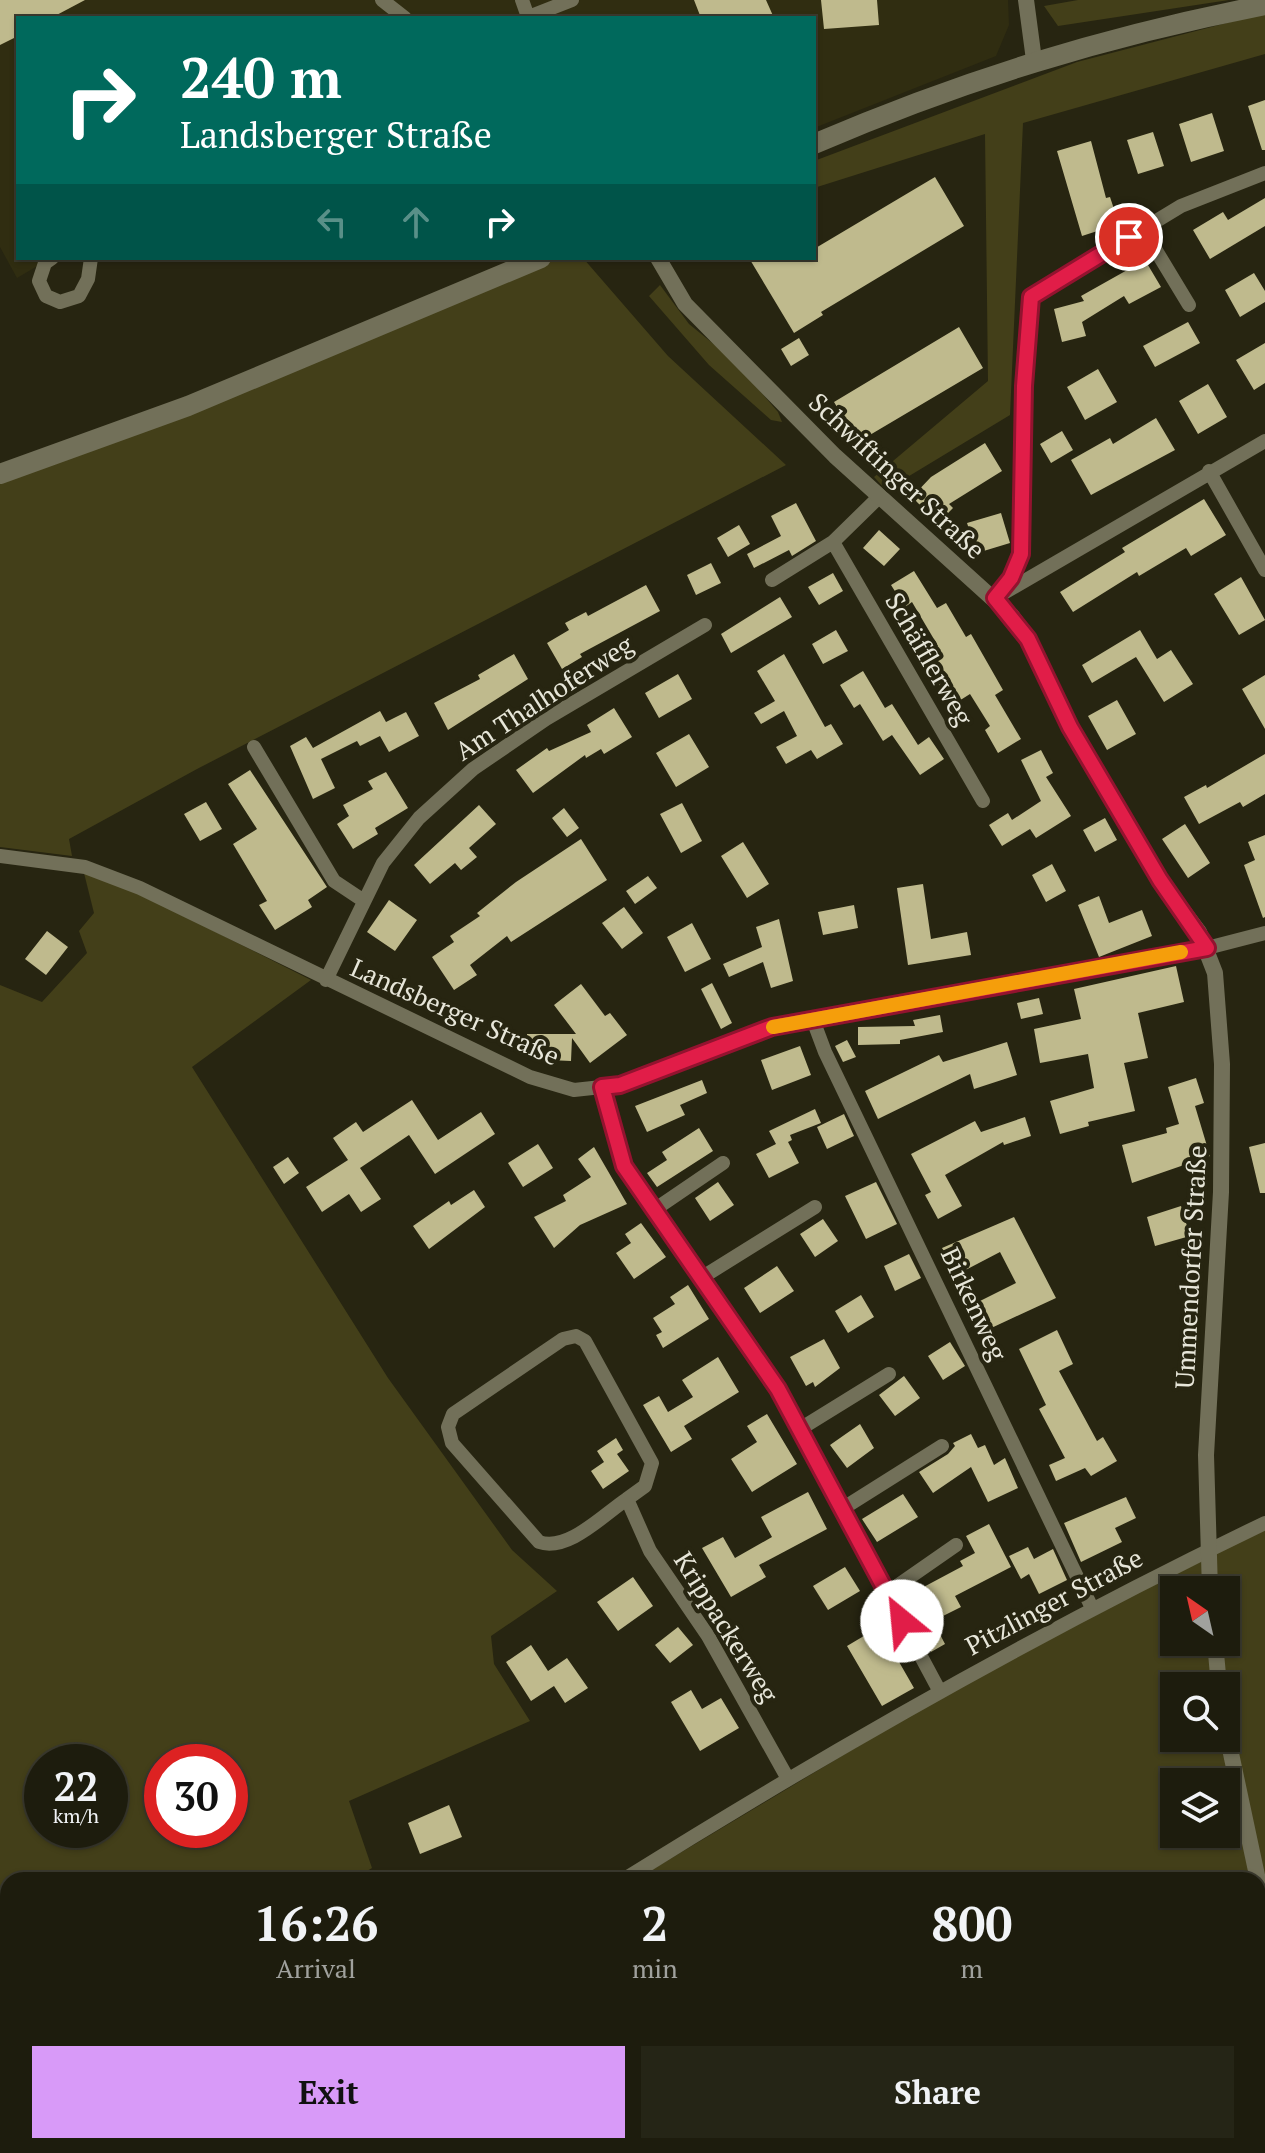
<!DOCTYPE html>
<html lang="en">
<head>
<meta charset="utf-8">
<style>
  :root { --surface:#1d1c0d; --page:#252516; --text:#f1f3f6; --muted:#a0a19d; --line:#3b3a2e; --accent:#d89af8 }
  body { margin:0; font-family:"PT Serif",serif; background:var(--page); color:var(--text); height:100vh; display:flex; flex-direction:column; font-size:30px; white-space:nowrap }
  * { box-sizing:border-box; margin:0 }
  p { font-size:26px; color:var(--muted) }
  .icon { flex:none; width:44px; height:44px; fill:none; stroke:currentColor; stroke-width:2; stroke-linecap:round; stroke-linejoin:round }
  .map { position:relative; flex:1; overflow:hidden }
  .side { position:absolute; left:0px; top:1872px; width:1266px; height:282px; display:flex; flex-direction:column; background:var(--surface); border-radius:24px 24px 0 0; box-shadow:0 2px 6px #0004,0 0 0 2px var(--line) }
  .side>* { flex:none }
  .top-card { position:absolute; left:16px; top:16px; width:800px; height:244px; border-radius:0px; box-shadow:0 2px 6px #0004,0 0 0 2px var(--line); background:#00695c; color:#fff; overflow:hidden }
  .needle { width:52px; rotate:326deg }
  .tools { position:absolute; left:1160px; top:1576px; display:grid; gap:16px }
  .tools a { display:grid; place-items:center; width:80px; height:80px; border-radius:0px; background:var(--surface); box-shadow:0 2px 6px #0004,0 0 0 2px var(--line); font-size:40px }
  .speed { position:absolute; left:24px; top:1744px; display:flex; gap:16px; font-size:40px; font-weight:700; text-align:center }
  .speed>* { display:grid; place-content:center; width:104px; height:104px; border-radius:50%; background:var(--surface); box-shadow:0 2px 6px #0004,0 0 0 2px var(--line); line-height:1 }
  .speed small { font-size:20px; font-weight:400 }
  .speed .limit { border:12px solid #d22; background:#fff; color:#111 }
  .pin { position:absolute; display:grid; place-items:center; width:68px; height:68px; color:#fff; margin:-34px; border:4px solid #fff; border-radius:50%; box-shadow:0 2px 8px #0007 }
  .me { position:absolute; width:88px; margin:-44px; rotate:332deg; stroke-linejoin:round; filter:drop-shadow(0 0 6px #0008) }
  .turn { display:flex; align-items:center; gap:28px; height:168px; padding:0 32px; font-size:36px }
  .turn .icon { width:104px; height:104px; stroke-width:2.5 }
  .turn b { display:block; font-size:56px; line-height:68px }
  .lanes { display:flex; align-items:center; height:76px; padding:0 32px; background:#0003; justify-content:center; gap:40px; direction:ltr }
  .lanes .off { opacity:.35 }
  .eta { display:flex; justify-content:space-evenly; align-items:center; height:136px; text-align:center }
  .eta b { font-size:48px; font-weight:700; line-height:56px }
  .action { display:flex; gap:16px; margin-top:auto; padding:16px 32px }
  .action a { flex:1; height:92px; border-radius:0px; background:var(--accent); color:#111; font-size:32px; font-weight:700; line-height:92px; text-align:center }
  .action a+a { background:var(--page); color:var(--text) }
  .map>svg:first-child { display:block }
  .built { fill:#302d11 }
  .green { fill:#433f19; fill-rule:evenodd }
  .building { fill:#bfba8d }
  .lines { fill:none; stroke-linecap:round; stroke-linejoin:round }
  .minor { stroke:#727059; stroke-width:14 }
  .tertiary { stroke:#727059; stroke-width:16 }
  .secondary { stroke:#727059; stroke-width:20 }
  .route-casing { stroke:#92132f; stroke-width:20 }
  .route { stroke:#e11d48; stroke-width:14 }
  .slow { stroke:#f59e0b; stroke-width:14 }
  .labels { text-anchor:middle; stroke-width:8; stroke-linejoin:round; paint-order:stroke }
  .street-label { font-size:26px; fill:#e7e6d9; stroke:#272511 }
</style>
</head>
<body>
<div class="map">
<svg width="1265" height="2153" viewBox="0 0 1265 2153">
  <rect width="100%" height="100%" fill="#272511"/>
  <path class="built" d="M 0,0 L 1008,0 L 1009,25 L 996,56 L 814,128 L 814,18 L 18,18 L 18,258 L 51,258 L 17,278 L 0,247 Z"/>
  <path class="green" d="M 1078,0 L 1229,0 L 1058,26 L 1044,6 Z
    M 1265,13 L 1265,54 L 1023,123 L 1010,415 L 886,490 L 874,477 L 988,381 L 985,134 L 814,188 L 814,161 L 1077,62 Z
    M 559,258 L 583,258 L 668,356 L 786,465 L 197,769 L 69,839 L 72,856 L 0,847 L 0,482 L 192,411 Z
    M 660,285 L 689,324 L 732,359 L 778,412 L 782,422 L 771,420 L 709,365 L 649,296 Z
    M 84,873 L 138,893 L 311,980 L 192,1067 L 388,1378 L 512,1550 L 557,1591 L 491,1636 L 494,1664 L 530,1721 L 349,1801 L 372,1868 L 352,1880 L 8,1880 L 8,2146 L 90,2146 L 73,2153 L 0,2153 L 0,985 L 42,1002 L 87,953 L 79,931 L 94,913 ZM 42,1762 L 110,1762 L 110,1830 L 42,1830 ZM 162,1762 L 230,1762 L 230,1830 L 162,1830 Z
    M 1265,1528 L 1265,2153 L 699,2153 L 695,2146 L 1258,2146 L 1258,1880 L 635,1880 L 942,1696 L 1095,1612 ZM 1174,1590 L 1226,1590 L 1226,1642 L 1174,1642 ZM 1174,1686 L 1226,1686 L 1226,1738 L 1174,1738 ZM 1174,1782 L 1226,1782 L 1226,1834 L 1174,1834 Z"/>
  <path class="building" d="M 0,0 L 85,0 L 51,18 L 18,18 L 18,36 L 0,45 Z
    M 694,0 L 766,0 L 774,18 L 701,18 Z
    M 821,0 L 877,0 L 879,25 L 824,29 Z
    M 1265,100 L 1265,150 L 1262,150 L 1248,106 Z
    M 1212,113 L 1224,151 L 1191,162 L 1179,124 Z
    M 1153,132 L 1164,166 L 1138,174 L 1127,140 Z
    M 1091,141 L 1106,198 L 1110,197 L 1119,224 L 1082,236 L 1057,151 Z
    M 935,177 L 964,226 L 821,312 L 823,315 L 794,333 L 749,258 L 814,258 L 814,249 Z
    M 1265,198 L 1265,226 L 1210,259 L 1193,230 L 1223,212 L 1228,220 Z
    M 1145,260 L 1161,287 L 1129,304 L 1124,296 L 1082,322 L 1086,336 L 1062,342 L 1054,309 L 1084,301 L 1081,296 Z
    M 1254,273 L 1265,291 L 1265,302 L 1240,317 L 1225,290 Z
    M 1188,322 L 1200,343 L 1155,367 L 1143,346 Z
    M 959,327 L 983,368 L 858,442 L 834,402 Z
    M 799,338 L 809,355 L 791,366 L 781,349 Z
    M 1265,343 L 1265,383 L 1254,390 L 1236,360 Z
    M 1098,369 L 1117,402 L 1085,420 L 1067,387 Z
    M 1208,384 L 1227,417 L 1198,434 L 1179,401 Z
    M 1156,418 L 1175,450 L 1091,495 L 1071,460 L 1110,438 L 1113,444 Z
    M 1062,431 L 1073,450 L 1051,463 L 1040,444 Z
    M 985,443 L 1002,471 L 949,504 L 953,508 L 938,523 L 912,497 L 931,477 Z
    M 1204,499 L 1226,535 L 1191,556 L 1186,548 L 1139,576 L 1137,572 L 1073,612 L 1060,592 L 1125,552 L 1122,548 Z
    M 796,503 L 816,541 L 792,556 L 789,550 L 754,568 L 747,554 L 781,536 L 771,516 Z
    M 1001,513 L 1010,543 L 977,553 L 967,523 Z
    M 739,525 L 750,544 L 728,557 L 717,538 Z
    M 879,530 L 900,549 L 884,566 L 863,548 Z
    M 711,563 L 721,583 L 696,595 L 687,575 Z
    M 914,571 L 937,608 L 946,603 L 966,637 L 971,634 L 1003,690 L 995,695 L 1021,739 L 998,753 L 985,730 L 990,726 L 970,694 L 951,706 L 923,656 L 938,646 L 912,602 L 905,607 L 891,585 Z
    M 833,573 L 843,591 L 819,605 L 808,587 Z
    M 1241,577 L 1265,620 L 1239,635 L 1214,594 Z
    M 646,585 L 660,611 L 580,654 L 582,657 L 562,669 L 547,643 L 569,630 L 565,623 L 586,612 L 588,616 Z
    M 780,597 L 792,617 L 731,653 L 721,634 Z
    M 836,630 L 848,651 L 823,664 L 812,644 Z
    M 1140,630 L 1157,659 L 1171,650 L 1193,684 L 1164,702 L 1136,657 L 1092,683 L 1082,665 Z
    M 514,654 L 528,679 L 448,730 L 434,703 L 480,679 L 478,675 Z
    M 784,654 L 825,727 L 831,724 L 843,744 L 817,759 L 811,750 L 786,764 L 776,747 L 797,736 L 784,711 L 761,724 L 754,713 L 775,701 L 757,671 Z
    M 863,671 L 885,708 L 892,704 L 918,745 L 929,737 L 944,759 L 920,775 L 892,735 L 883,741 L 860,704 L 854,708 L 840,685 Z
    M 678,674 L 692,699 L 659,718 L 645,693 Z
    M 1265,675 L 1265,729 L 1242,689 Z
    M 1117,700 L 1136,734 L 1107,750 L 1088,716 Z
    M 614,708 L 632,737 L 604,754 L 601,749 L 586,758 L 585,755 L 533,793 L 516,770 L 547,748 L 549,751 L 591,732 L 587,725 Z
    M 380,711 L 386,722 L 406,712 L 419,736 L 389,752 L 380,736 L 360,746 L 357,741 L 321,759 L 335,788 L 313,799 L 290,746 L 306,737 L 313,748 Z
    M 689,734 L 709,767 L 676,787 L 656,753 Z
    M 1041,750 L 1053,773 L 1046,777 L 1071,816 L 1036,838 L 1030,829 L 1002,846 L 989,825 L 1008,813 L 1012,820 L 1041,801 L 1021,760 Z
    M 1265,754 L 1265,794 L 1243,807 L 1240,802 L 1199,824 L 1184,797 L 1206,785 L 1207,788 Z
    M 250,770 L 327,887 L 308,900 L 312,907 L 275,930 L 259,905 L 267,901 L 233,844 L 257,829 L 228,784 Z
    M 386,772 L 408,808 L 375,828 L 378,834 L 353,849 L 337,824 L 349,816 L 343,805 L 373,789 L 368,781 Z
    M 206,802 L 222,829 L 200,841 L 184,814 Z
    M 682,803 L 702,841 L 681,853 L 660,814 Z
    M 479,805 L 496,824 L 469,848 L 477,857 L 461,870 L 455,863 L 430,884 L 414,865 Z
    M 564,808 L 579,828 L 567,837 L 552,818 Z
    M 1105,818 L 1117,840 L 1095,852 L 1083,830 Z
    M 1185,824 L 1210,863 L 1188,878 L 1162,839 Z
    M 1265,835 L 1265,917 L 1263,918 L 1244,865 L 1255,860 L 1248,842 Z
    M 581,839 L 607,880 L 511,942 L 507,936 L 470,965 L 477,975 L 454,990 L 432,957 L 454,942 L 450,936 L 480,916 L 477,913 L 516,882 Z
    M 743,842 L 769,884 L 747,898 L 721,856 Z
    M 1052,864 L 1066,891 L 1046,902 L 1032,875 Z
    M 648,876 L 657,888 L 635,904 L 626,891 Z
    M 923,884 L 931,939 L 967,932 L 971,955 L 908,965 L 897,888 Z
    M 1099,896 L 1109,923 L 1142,910 L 1152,936 L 1099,957 L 1078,905 Z
    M 389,900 L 417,920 L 395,951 L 367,932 Z
    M 854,905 L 858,928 L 823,935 L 818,912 Z
    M 624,907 L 643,933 L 622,949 L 602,923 Z
    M 779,919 L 793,981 L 771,988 L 763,962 L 729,977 L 723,964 L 762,947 L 756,927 Z
    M 692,923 L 711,959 L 685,972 L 667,937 Z
    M 47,931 L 68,947 L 46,975 L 25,959 Z
    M 1176,966 L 1184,1002 L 1138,1013 L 1148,1058 L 1124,1063 L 1135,1111 L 1088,1122 L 1089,1126 L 1060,1134 L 1050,1101 L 1094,1088 L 1088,1054 L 1040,1063 L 1034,1029 L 1081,1019 L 1074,989 Z
    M 712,983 L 732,1023 L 721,1029 L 701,989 Z
    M 581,984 L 605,1016 L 610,1013 L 627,1035 L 590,1063 L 572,1038 L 571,1061 L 549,1060 L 549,1055 L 527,1054 L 527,1034 L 576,1034 L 554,1005 Z
    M 1039,998 L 1043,1014 L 1021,1019 L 1017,1003 Z
    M 940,1015 L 943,1032 L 900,1040 L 900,1044 L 858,1045 L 858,1027 L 915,1026 L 913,1020 Z
    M 847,1040 L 856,1057 L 843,1062 L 835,1046 Z
    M 1007,1042 L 1017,1075 L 974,1089 L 970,1074 L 878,1119 L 865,1091 L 939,1055 L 943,1062 Z
    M 800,1046 L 811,1075 L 772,1090 L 761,1060 Z
    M 1196,1078 L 1204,1103 L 1195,1106 L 1210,1156 L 1132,1183 L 1122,1145 L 1167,1133 L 1166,1128 L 1179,1124 L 1168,1087 Z
    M 702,1080 L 707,1093 L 680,1105 L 685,1115 L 647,1132 L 635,1106 Z
    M 412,1100 L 438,1140 L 481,1112 L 495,1134 L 435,1174 L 409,1135 L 360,1168 L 381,1199 L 361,1212 L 349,1194 L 322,1212 L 306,1187 L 348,1160 L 333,1138 L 356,1122 L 363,1132 Z
    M 815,1109 L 821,1123 L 790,1135 L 792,1140 L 788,1142 L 799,1163 L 769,1178 L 756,1154 L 776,1144 L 769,1131 Z
    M 844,1114 L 854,1136 L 827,1149 L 817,1127 Z
    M 1025,1117 L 1031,1136 L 1004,1145 L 1003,1142 L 945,1175 L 962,1206 L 938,1219 L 925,1195 L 931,1192 L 911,1154 L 975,1121 L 981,1132 Z
    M 699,1128 L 713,1151 L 657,1187 L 647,1173 L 667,1160 L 662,1152 Z
    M 1265,1143 L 1265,1193 L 1260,1193 L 1249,1147 Z
    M 538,1144 L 553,1168 L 523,1187 L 508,1163 Z
    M 594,1147 L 627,1204 L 580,1225 L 554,1248 L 534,1217 L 566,1201 L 563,1195 L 591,1177 L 578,1159 Z
    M 288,1157 L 299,1173 L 284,1184 L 273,1167 Z
    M 718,1182 L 734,1205 L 710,1221 L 695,1198 Z
    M 876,1182 L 897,1224 L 866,1239 L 845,1196 Z
    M 474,1190 L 485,1207 L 429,1249 L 413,1226 L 449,1201 L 451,1205 Z
    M 1181,1206 L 1190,1236 L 1155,1246 L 1147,1217 Z
    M 1014,1217 L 1056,1298 L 987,1330 L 974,1304 L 1016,1283 L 1000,1252 L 956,1275 L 942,1248 Z
    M 823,1219 L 838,1241 L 815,1257 L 800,1234 Z
    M 641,1223 L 666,1257 L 634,1279 L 616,1253 L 631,1243 L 625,1234 Z
    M 909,1254 L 921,1278 L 895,1291 L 884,1266 Z
    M 777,1266 L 794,1291 L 760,1313 L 744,1288 Z
    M 688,1285 L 709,1319 L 663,1348 L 656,1335 L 662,1332 L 653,1318 L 675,1304 L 670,1297 Z
    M 861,1295 L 874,1317 L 848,1333 L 835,1311 Z
    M 1057,1330 L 1073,1364 L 1059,1371 L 1097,1441 L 1103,1437 L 1117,1461 L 1091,1476 L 1085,1468 L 1056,1481 L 1049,1465 L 1065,1458 L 1039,1409 L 1046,1405 L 1019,1349 Z
    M 824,1339 L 840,1368 L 815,1387 L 813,1382 L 806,1386 L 790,1357 Z
    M 950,1342 L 965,1366 L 943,1380 L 928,1356 Z
    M 718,1357 L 739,1392 L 684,1426 L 692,1439 L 671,1452 L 643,1405 L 659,1396 L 668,1412 L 693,1397 L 682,1380 Z
    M 904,1376 L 920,1398 L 895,1416 L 879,1395 Z
    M 767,1414 L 797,1464 L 752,1492 L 731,1459 L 757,1442 L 747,1426 Z
    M 860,1424 L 874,1448 L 847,1468 L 830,1445 Z
    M 971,1434 L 978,1448 L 985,1445 L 994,1465 L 1005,1458 L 1018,1488 L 988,1502 L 971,1467 L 933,1493 L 919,1472 L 948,1454 L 955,1446 L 953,1443 Z
    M 616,1438 L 623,1450 L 617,1454 L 629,1471 L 603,1489 L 591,1471 L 604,1462 L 597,1451 Z
    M 808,1492 L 827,1529 L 759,1565 L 766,1577 L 731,1597 L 702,1548 L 723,1537 L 735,1558 L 772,1537 L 761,1517 Z
    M 903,1494 L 918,1517 L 877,1542 L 862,1519 Z
    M 1126,1497 L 1136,1518 L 1115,1528 L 1122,1542 L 1081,1562 L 1064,1523 Z
    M 989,1524 L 1011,1567 L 955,1596 L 961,1607 L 933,1621 L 945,1644 L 931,1652 L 912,1616 L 928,1608 L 918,1590 L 963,1566 L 960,1561 L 975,1553 L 966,1536 Z
    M 1028,1547 L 1034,1559 L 1053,1549 L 1067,1580 L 1039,1594 L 1029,1574 L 1021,1579 L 1009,1556 Z
    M 845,1567 L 860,1591 L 828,1610 L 813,1586 Z
    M 633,1577 L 653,1606 L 618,1631 L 597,1602 Z
    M 678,1627 L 693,1645 L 670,1663 L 655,1645 Z
    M 879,1627 L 914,1688 L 882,1706 L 847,1646 Z
    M 531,1645 L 548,1671 L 567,1658 L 588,1688 L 565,1703 L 554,1686 L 531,1701 L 506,1662 Z
    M 691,1690 L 702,1709 L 721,1698 L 739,1728 L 700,1751 L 671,1702 Z
    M 449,1805 L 462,1837 L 420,1854 L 408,1823 Z"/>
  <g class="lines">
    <path class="minor" d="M 382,0 L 405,18
      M 522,0 L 528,17
      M 526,18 L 572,0
      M 1143,229 L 1189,305
      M 52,258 L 45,263 L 39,281 L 46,296 L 60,302 L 79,296 L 88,279 L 91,258
      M 1209,471 L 1265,570
      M 833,542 L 983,801
      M 772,580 L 833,542 L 880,496
      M 1002,594 L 1265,441
      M 995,598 L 1011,578 L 1021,554 L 1024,386 L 1031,297 L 1181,206 L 1265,173
      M 254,747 L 334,881 L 364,901
      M 0,856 L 85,867 L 140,888 L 530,1077 L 574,1090 L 620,1085 L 772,1027 L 1207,948 L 1265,933
      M 326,980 L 383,863 L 419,818 L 473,769 L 546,719 L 705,625
      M 813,1020 L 825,1052 L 1092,1608
      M 602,1087 L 624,1166 L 778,1389 L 939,1690
      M 654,1210 L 723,1163
      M 701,1278 L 815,1207
      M 800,1429 L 889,1374
      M 627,1499 C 603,1515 568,1552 539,1542 L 452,1443 L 448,1427 L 453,1414 L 563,1339 L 576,1336 L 585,1341 L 652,1463 L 645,1486 L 627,1499 L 650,1551 L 708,1636 L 788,1779
      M 842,1509 L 942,1446
      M 887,1593 L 956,1545
      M 623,1880 C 831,1750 1044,1629 1265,1523
      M 82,2153 L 100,2146"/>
    <path class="tertiary" d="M 1026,0 L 1034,60
      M 658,258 L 685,304 L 756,376 L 835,456 L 1012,616 L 1028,639 L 1070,727 L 1160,880 L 1199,932 L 1215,973 L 1222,1064 L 1221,1192 L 1206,1455 L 1210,1590
      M 1215,1642 L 1219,1686
      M 1226,1730 L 1258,1880
      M 1258,1881 L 1265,1911"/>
    <path class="secondary" d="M 814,144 C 963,80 1106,36 1265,5
      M 0,474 L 188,406 L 541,258"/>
  </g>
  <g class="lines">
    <defs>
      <path id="route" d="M 902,1621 L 778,1389 L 624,1166 L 602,1087 L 620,1085 L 772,1027 L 1207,948 L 1160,880 L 1070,727 L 1028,639 L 995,598 L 1011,578 L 1021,554 L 1024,386 L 1031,297 L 1129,237"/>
    </defs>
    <use href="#route" class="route-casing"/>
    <use href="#route" class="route"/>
    <path class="slow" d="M 773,1027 L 1181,952"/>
  </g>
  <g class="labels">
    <g class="street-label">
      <text transform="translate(897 476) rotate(43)" y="9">Schwiftinger Straße</text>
      <text transform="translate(929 659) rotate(60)" y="9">Schäfflerweg</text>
      <text transform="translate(544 698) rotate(-33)" y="9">Am Thalhoferweg</text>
      <text transform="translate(455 1012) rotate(24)" y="9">Landsberger Straße</text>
      <text transform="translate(1191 1267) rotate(-87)" y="9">Ummendorfer Straße</text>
      <text transform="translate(974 1304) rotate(65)" y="9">Birkenweg</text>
      <text transform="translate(1054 1602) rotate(-28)" y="9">Pitzlinger Straße</text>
      <text transform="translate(726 1627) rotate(58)" y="9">Krippackerweg</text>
    </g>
  </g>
</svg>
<div class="tools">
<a><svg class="needle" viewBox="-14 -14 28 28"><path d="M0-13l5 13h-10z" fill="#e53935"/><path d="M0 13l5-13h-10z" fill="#a0a19d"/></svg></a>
<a><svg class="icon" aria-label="search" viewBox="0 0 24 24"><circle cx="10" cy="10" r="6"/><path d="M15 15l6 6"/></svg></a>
<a><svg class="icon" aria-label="layers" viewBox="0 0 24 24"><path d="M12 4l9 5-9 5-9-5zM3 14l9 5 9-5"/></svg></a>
</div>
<div class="speed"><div>22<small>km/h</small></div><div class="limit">30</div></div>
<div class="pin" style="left:1129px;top:237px;background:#d93025"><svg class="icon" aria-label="arrive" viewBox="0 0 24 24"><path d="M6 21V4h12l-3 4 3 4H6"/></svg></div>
<svg class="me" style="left:902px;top:1621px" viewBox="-20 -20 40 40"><circle r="19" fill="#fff"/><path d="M0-13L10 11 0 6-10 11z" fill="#e11d48"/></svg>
<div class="top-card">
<div class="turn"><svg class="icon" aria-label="right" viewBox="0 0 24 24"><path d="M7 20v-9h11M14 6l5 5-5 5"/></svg><div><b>240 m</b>Landsberger Straße</div></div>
<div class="lanes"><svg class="icon off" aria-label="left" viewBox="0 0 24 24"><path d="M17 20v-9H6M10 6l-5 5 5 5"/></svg><svg class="icon off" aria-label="ahead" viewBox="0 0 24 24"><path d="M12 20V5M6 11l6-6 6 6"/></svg><svg class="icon" aria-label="right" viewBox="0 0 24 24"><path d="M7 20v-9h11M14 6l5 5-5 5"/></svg></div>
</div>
<section class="side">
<div class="eta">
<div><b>16:26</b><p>Arrival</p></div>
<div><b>2</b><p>min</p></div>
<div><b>800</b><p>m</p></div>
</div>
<div class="action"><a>Exit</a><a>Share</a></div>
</section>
</div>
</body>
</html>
